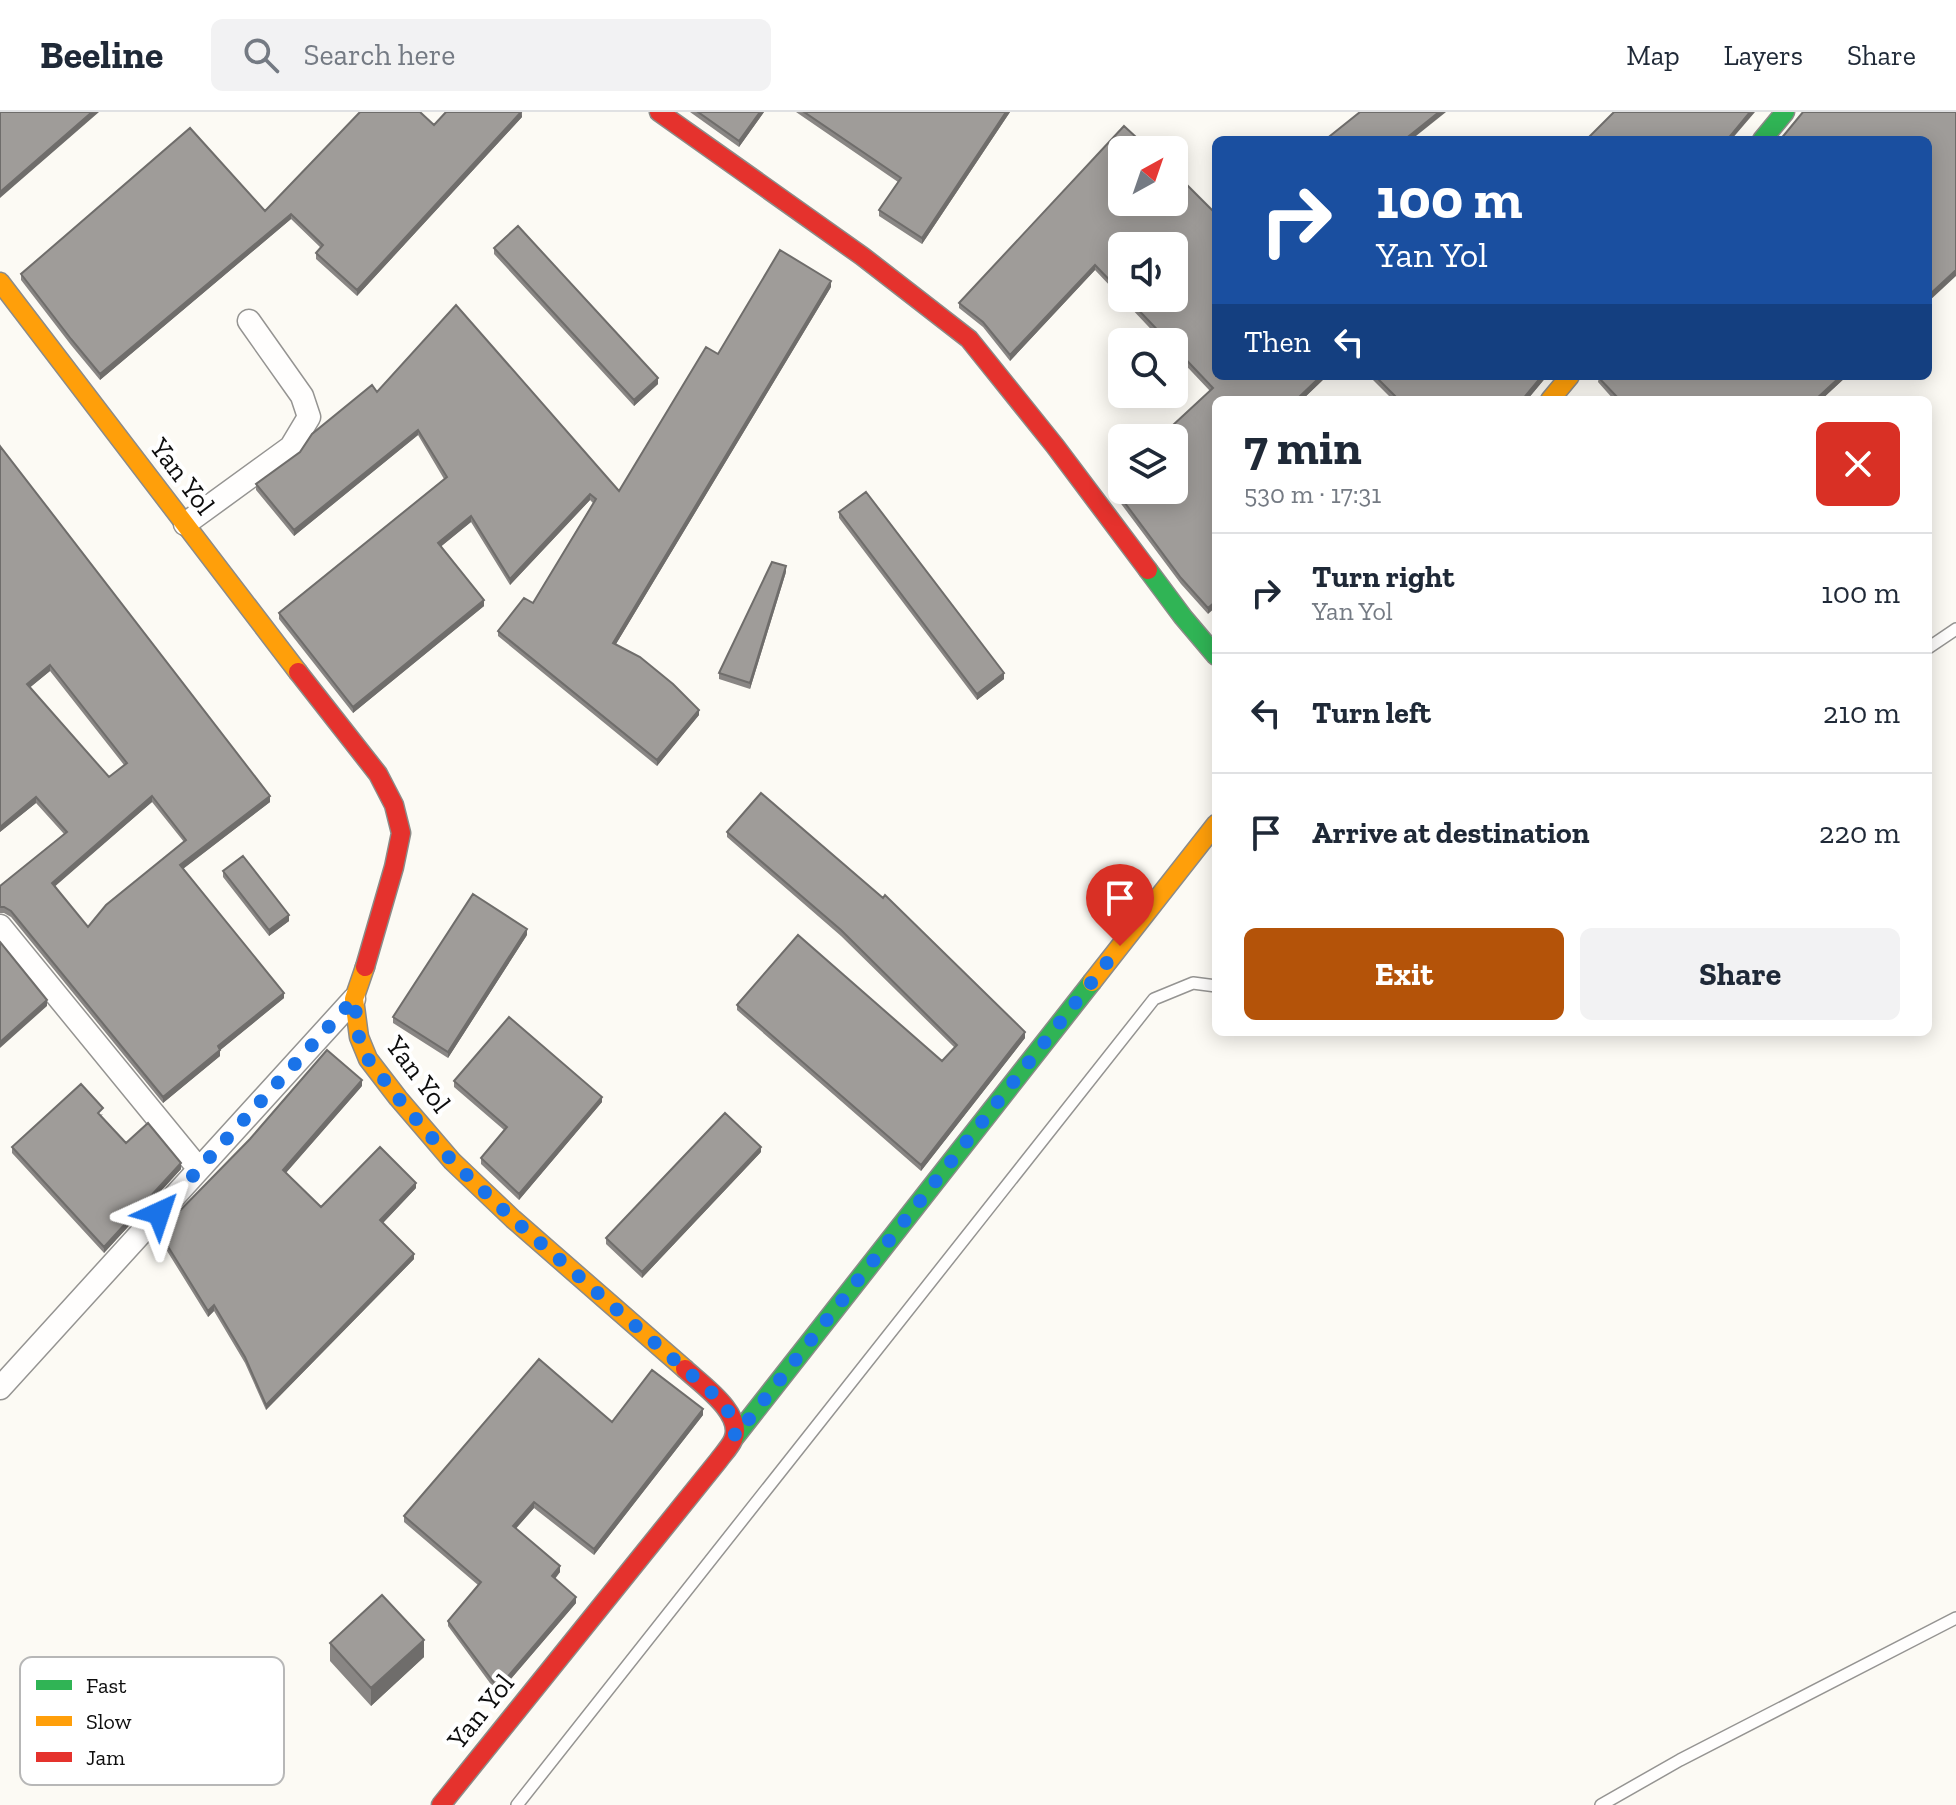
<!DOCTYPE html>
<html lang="en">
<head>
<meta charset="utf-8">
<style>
  :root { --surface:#fff; --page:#f2f2f3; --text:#1f2937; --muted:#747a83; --line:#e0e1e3; --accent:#b45309 }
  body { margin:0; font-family:"Zilla Slab",serif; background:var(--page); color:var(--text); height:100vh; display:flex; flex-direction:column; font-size:30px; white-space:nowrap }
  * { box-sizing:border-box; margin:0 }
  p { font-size:26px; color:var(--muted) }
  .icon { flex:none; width:44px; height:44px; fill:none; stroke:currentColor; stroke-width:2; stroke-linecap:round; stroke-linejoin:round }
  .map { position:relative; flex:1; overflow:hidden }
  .panel { position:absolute; left:1212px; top:284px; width:720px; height:640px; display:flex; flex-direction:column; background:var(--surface); border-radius:12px; box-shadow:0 4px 20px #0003 }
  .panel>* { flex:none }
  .banner { position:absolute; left:1212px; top:24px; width:720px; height:244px; border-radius:12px; box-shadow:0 4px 20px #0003; background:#1a4fa0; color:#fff; overflow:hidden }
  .needle { width:52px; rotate:40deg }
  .fabs { position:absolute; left:1108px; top:24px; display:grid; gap:16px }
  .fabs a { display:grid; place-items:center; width:80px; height:80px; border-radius:12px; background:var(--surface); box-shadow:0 4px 20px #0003; font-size:40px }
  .pin { position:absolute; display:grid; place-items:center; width:68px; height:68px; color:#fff; margin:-82px -34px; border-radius:50% 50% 50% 0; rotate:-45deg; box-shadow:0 0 8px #0007 }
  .pin .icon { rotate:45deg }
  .me { position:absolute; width:88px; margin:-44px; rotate:42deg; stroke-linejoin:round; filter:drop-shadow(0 0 6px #0008) }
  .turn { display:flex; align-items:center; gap:28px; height:168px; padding:0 32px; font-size:36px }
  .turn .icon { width:104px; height:104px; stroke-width:2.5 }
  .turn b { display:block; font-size:56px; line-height:68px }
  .then { display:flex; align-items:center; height:76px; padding:0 32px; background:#0003; gap:16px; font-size:30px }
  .round { display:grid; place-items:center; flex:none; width:84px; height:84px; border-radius:12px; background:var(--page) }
  .summary { display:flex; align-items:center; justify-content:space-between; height:136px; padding:0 32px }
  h1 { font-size:48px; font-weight:700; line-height:60px }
  .cta { display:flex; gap:16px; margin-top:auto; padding:16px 32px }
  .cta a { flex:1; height:92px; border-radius:12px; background:var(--accent); color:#fff; font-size:32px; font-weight:700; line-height:92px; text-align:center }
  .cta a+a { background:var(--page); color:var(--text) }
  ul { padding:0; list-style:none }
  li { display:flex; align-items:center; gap:24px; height:120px; padding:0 32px; border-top:2px solid var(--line) }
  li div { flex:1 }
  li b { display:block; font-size:30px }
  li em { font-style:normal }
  header { display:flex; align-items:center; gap:48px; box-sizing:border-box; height:112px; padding:0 40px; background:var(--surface); border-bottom:2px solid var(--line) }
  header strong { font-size:38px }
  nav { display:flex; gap:44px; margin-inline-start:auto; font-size:28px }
  .search { width:560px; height:72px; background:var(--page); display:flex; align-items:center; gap:20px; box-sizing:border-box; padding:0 28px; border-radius:12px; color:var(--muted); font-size:30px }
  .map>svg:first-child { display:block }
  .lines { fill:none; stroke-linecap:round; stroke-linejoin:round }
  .lane-casing { stroke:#959492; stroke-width:14 }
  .street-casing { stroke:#959492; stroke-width:25 }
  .fast-casing { stroke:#8c8b88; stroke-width:21 }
  .slow-casing { stroke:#8c8b88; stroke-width:21 }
  .jam-casing { stroke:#8c8b88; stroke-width:21 }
  .lane { stroke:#fffefd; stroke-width:11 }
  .street { stroke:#fffefd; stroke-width:22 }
  .fast { stroke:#30b455; stroke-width:18 }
  .slow { stroke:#ff9f0a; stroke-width:18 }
  .jam { stroke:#e5322d; stroke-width:18 }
  .wall { fill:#898684; fill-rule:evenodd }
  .shaded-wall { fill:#6f6d6b }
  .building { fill:#9f9c99; stroke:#6f6d6b; stroke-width:2; fill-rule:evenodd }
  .route { stroke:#1a73e8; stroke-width:14; stroke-dasharray:0 25.2 }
  .labels { text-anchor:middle; stroke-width:8; stroke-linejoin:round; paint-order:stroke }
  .street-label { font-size:28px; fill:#0e0e0e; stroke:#fff }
  .key { fill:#fff; stroke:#b7b7b7; stroke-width:2 }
  .key-label { font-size:22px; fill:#0e0e0e }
</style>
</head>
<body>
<header>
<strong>Beeline</strong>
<div class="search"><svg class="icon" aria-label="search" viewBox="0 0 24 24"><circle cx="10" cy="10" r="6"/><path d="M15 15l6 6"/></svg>Search here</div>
<nav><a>Map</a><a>Layers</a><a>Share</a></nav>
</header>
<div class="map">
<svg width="1956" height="1693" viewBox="0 0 1956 1693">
  <rect width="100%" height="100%" fill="#fcfaf4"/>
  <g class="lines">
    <defs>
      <path id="lane" d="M 1928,536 L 1956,517
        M 517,1693 L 1154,887 L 1193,871 L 1216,874
        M 1601,1693 L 1680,1648 L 1956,1506"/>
      <path id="street" d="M 185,412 L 291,335 L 309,305 L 302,284 L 249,209
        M 0,814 L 199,1057
        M 0,1276 L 354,887"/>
      <path id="fast" d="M 1762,28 L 1785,0
        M 1148,458 L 1183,505 L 1216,544
        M 735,1325 L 1092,870"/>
      <path id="slow" d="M 0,170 L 298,560
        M 1550,288 L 1570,264
        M 365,855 L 354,887 L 359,925 L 368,947 L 398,986 L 452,1049 L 513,1107 L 685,1257
        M 1092,870 L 1216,712"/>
      <path id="jam" d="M 659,0 L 862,144 L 969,227 L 1055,334 L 1148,458
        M 298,560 L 378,662 L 394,693 L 401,721 L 394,755 L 365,855
        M 441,1693 L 718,1349 C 723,1342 730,1335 733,1328 C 745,1302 701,1272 685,1257"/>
    </defs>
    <use href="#lane" class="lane-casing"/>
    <use href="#street" class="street-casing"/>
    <use href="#fast" class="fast-casing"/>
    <use href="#slow" class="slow-casing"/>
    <use href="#jam" class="jam-casing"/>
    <use href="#lane" class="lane"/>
    <use href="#street" class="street"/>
    <use href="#fast" class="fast"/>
    <use href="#slow" class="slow"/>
    <use href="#jam" class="jam"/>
  </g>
  <path class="wall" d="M 522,0 L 522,5 L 357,184 L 316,147 L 316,141 L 321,136 L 291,107 L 100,268 L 71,233 L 21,168 L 21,162 L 265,99 L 434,13 Z
    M 690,0 L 764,0 L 739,35 Z
    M 796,0 L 1010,0 L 922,132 L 879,104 L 879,98 L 898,70 Z
    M 1124,14 L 1216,264 L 1327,264 L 1302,288 L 1216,288 L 1208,502 L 1181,472 L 1110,377 L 1110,371 L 1210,279 L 1174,241 L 1174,230 L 1163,230 L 1095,158 L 1010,249 L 983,215 L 959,196 L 959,191 ZM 1122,134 L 1174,186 L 1122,186 Z
    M 494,136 L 658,272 L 634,294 L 494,142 Z
    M 831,175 L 616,532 L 699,603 L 657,654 L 498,524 L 498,519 L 533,491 L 593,391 L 590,388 L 510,473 L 471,410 L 441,434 L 484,494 L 353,601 L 279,507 L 279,501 L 444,367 L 418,323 L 294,424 L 256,378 L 256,372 L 300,340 L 377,280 L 619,379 L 718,242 Z
    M 1369,264 L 1547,264 L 1527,288 L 1393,288 Z
    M 1599,264 L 1847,264 L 1821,288 L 1614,288 L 1598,270 Z
    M 0,334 L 270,690 L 183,757 L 284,886 L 220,938 L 220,944 L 163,991 L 11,805 L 4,801 L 0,801 L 0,774 L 64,722 L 36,691 L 0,720 ZM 50,559 L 124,653 L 109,665 L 30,575 ZM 152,690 L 184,730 L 88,815 L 54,774 Z
    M 839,400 L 1004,567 L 977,588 L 839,406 Z
    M 786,460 L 750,577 L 719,567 L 719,561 Z
    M 727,720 L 1025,926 L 921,1059 L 737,898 L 737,893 L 942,949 L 955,936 L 841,824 L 727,725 Z
    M 223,759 L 289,809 L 269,824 L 223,765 Z
    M 527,823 L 448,946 L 393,911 L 393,905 Z
    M 454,969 L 602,990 L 519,1088 L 481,1052 L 481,1046 L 504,1018 L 454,975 Z
    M 362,974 L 286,1061 L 321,1095 L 416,1076 L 383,1111 L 414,1147 L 266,1298 L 245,1251 L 214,1199 L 208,1205 L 159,1126 L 159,1120 Z
    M 103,1002 L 101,1004 L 126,1031 L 181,1057 L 104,1141 L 12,1041 L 12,1035 Z
    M 761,1040 L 642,1166 L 606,1132 L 606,1126 Z
    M 703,1303 L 594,1443 L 534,1396 L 516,1416 L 560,1460 L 555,1467 L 576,1491 L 498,1582 L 448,1514 L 448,1509 L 478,1473 L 404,1410 L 404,1404 L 612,1310 Z
    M 330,1531 L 424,1545 L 371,1594 L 330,1549 Z"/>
  <path class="shaded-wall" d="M 92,0 L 99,0 L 0,86 L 0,80 Z
    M 521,0 L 522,5 L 357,184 L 357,178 Z
    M 760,0 L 764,0 L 739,35 L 739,29 Z
    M 1006,0 L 1010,0 L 922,132 L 922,126 Z
    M 1439,0 L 1446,0 L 1411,28 L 1404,28 Z
    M 1750,0 L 1755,0 L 1731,28 L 1727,28 Z
    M 291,102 L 291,107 L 100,268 L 100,262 Z
    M 1095,153 L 1095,158 L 1010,249 L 1010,243 Z
    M 1956,158 L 1956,164 L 1928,190 L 1928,184 Z
    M 831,169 L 831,175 L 613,537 L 613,531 Z
    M 1321,264 L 1327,264 L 1302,288 L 1296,288 Z
    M 1542,264 L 1547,264 L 1527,288 L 1522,288 Z
    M 1841,264 L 1847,264 L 1821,288 L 1815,288 Z
    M 658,266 L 658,272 L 634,294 L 634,288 Z
    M 418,318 L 418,323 L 294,424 L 294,418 Z
    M 590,382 L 590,388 L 510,473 L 510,467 Z
    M 471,404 L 471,410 L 438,437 L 438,431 Z
    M 786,454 L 786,460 L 750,577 L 750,571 Z
    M 484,488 L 484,494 L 353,601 L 353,595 Z
    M 1216,489 L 1216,495 L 1208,502 L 1208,496 Z
    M 50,553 L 50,559 L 27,578 L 27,572 Z
    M 1004,561 L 1004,567 L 977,588 L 977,582 Z
    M 699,598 L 699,603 L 657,654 L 657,648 Z
    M 152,684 L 152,690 L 52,777 L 52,771 Z
    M 270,684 L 270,690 L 180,759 L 180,753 Z
    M 36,685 L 36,691 L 0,720 L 0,715 Z
    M 289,803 L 289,809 L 269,824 L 269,818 Z
    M 527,817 L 527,823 L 448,946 L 448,940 Z
    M 284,881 L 284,886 L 218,940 L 218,934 Z
    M 47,888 L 47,894 L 0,936 L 0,930 Z
    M 1025,920 L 1025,926 L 921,1059 L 921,1053 Z
    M 220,938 L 220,944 L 163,991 L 163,985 Z
    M 362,968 L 362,974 L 283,1064 L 283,1058 Z
    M 602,985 L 602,990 L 519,1088 L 519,1082 Z
    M 761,1035 L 761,1040 L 642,1166 L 642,1160 Z
    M 181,1051 L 181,1057 L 104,1141 L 104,1135 Z
    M 416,1071 L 416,1076 L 380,1114 L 380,1108 Z
    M 414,1142 L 414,1147 L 266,1298 L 266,1293 Z
    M 214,1193 L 214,1199 L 208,1205 L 208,1199 Z
    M 703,1297 L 703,1303 L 594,1443 L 594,1437 Z
    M 534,1390 L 534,1396 L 513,1420 L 513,1414 Z
    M 560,1454 L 560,1460 L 552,1470 L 552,1464 Z
    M 576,1485 L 576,1491 L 498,1582 L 498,1576 Z
    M 424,1528 L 424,1545 L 371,1594 L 371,1576 Z"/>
  <path class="building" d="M 0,0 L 92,0 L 0,80 Z
    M 360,0 L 420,0 L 434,13 L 446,0 L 521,0 L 357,178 L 316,141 L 323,133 L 291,102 L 100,262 L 71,227 L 21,162 L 190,16 L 265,99 Z
    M 698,0 L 760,0 L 739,29 Z
    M 804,0 L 1006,0 L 922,126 L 879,98 L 901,66 Z
    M 1360,0 L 1439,0 L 1404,28 L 1325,28 Z
    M 1614,0 L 1750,0 L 1727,28 L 1586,28 Z
    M 1803,0 L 1956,0 L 1956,158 L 1928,184 L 1928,28 L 1780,28 Z
    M 1124,14 L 1150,38 L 1122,38 L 1122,90 L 1174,90 L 1174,60 L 1216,102 L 1216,264 L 1321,264 L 1296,288 L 1216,288 L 1216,489 L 1208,496 L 1181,466 L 1110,371 L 1122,360 L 1122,378 L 1174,378 L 1174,326 L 1159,326 L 1213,276 L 1174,235 L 1174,230 L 1169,230 L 1127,186 L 1174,186 L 1174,134 L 1122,134 L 1122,181 L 1095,153 L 1010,243 L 983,210 L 959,191 Z
    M 518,114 L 658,266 L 634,288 L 494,136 Z
    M 780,138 L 831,169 L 613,531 L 640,545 L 673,572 L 699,598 L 657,648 L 498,519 L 524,486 L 533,491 L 596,387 L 590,382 L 510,467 L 471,404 L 438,431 L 484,488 L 353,595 L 279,501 L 447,365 L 418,318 L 294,418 L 256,372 L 300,340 L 312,322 L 372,273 L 377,280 L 456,193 L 619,379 L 706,235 L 718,242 Z
    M 1375,264 L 1542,264 L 1522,288 L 1399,288 Z
    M 1599,264 L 1841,264 L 1815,288 L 1618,288 L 1619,287 L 1598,265 Z
    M 0,334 L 270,684 L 180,753 L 284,881 L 218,934 L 220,938 L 163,985 L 11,799 L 4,795 L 0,795 L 0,774 L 67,720 L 36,685 L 0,715 ZM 50,553 L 127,651 L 109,665 L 27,572 ZM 152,684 L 186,728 L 106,793 L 88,815 L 52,771 Z
    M 866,380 L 1004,561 L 977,582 L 839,400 Z
    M 772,450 L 786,454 L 750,571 L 719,561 Z
    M 761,681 L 883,786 L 885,783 L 1025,920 L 921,1053 L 737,893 L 798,823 L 942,949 L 957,933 L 841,818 L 727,720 Z
    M 243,744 L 289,803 L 269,818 L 223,759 Z
    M 473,782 L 527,817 L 448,940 L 393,905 Z
    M 0,830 L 47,888 L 0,930 Z
    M 509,905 L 602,985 L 519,1082 L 481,1046 L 507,1015 L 454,969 Z
    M 327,938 L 362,968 L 283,1058 L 321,1095 L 380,1035 L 416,1071 L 380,1108 L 414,1142 L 266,1293 L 245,1245 L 214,1193 L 208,1199 L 159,1120 L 250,1027 Z
    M 81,972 L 103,996 L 98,1001 L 126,1031 L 148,1011 L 181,1051 L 104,1135 L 12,1035 Z
    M 725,1001 L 761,1035 L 642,1160 L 606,1126 Z
    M 539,1247 L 612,1310 L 652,1258 L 703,1297 L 594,1437 L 534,1390 L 513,1414 L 560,1454 L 552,1464 L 576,1485 L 498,1576 L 448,1509 L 481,1470 L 404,1404 Z
    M 382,1483 L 424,1528 L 371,1576 L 330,1531 Z"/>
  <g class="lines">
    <path class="route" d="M 159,1101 L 354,887 L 359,925 L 368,947 L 398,986 L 452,1049 L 513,1107 L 718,1286 L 734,1307 L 735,1325 L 1120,834"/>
  </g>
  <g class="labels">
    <g class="street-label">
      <text transform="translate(183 364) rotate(53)" y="10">Yan Yol</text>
      <text transform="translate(419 962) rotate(53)" y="10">Yan Yol</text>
      <text transform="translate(480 1599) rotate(-51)" y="10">Yan Yol</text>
    </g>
  </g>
  <rect x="20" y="1545" width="264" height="128" rx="12" class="key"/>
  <rect x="36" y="1568" width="36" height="10" fill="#30b455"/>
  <rect x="36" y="1604" width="36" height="10" fill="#ff9f0a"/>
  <rect x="36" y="1640" width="36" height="10" fill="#e5322d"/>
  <g class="key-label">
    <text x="86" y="1581">Fast</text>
    <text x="86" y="1617">Slow</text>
    <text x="86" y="1653">Jam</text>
  </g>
</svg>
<div class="fabs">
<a><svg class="needle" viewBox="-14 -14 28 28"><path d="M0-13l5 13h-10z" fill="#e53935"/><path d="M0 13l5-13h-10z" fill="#747a83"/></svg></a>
<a><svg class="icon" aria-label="sound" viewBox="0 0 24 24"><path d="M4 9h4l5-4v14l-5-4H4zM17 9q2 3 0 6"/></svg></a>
<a><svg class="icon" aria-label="search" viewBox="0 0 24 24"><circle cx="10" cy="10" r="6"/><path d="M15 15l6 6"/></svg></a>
<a><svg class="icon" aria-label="layers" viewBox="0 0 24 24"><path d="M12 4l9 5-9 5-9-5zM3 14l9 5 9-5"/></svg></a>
</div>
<div class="pin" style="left:1120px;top:834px;background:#d93025"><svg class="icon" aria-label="arrive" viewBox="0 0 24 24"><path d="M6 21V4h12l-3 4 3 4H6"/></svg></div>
<svg class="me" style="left:159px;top:1101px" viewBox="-20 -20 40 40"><path d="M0-17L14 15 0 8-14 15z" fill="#1a73e8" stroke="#fff" stroke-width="4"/></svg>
<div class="banner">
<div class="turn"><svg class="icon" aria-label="right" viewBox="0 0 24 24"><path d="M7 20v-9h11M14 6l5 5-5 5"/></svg><div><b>100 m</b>Yan Yol</div></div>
<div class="then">Then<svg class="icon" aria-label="left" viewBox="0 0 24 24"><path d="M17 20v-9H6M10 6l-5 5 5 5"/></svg></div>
</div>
<section class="panel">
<div class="summary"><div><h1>7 min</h1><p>530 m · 17:31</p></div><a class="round" style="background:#d93025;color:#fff"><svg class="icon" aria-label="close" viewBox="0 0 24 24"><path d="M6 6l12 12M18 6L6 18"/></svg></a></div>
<ul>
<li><svg class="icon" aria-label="right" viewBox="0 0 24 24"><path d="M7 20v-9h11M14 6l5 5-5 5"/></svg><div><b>Turn right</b><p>Yan Yol</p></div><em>100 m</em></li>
<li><svg class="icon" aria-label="left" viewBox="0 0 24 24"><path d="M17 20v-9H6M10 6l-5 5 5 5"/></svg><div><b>Turn left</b></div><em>210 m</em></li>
<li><svg class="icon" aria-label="arrive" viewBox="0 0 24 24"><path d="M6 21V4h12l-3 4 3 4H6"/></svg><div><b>Arrive at destination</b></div><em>220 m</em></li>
</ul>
<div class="cta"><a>Exit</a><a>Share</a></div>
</section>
</div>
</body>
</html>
